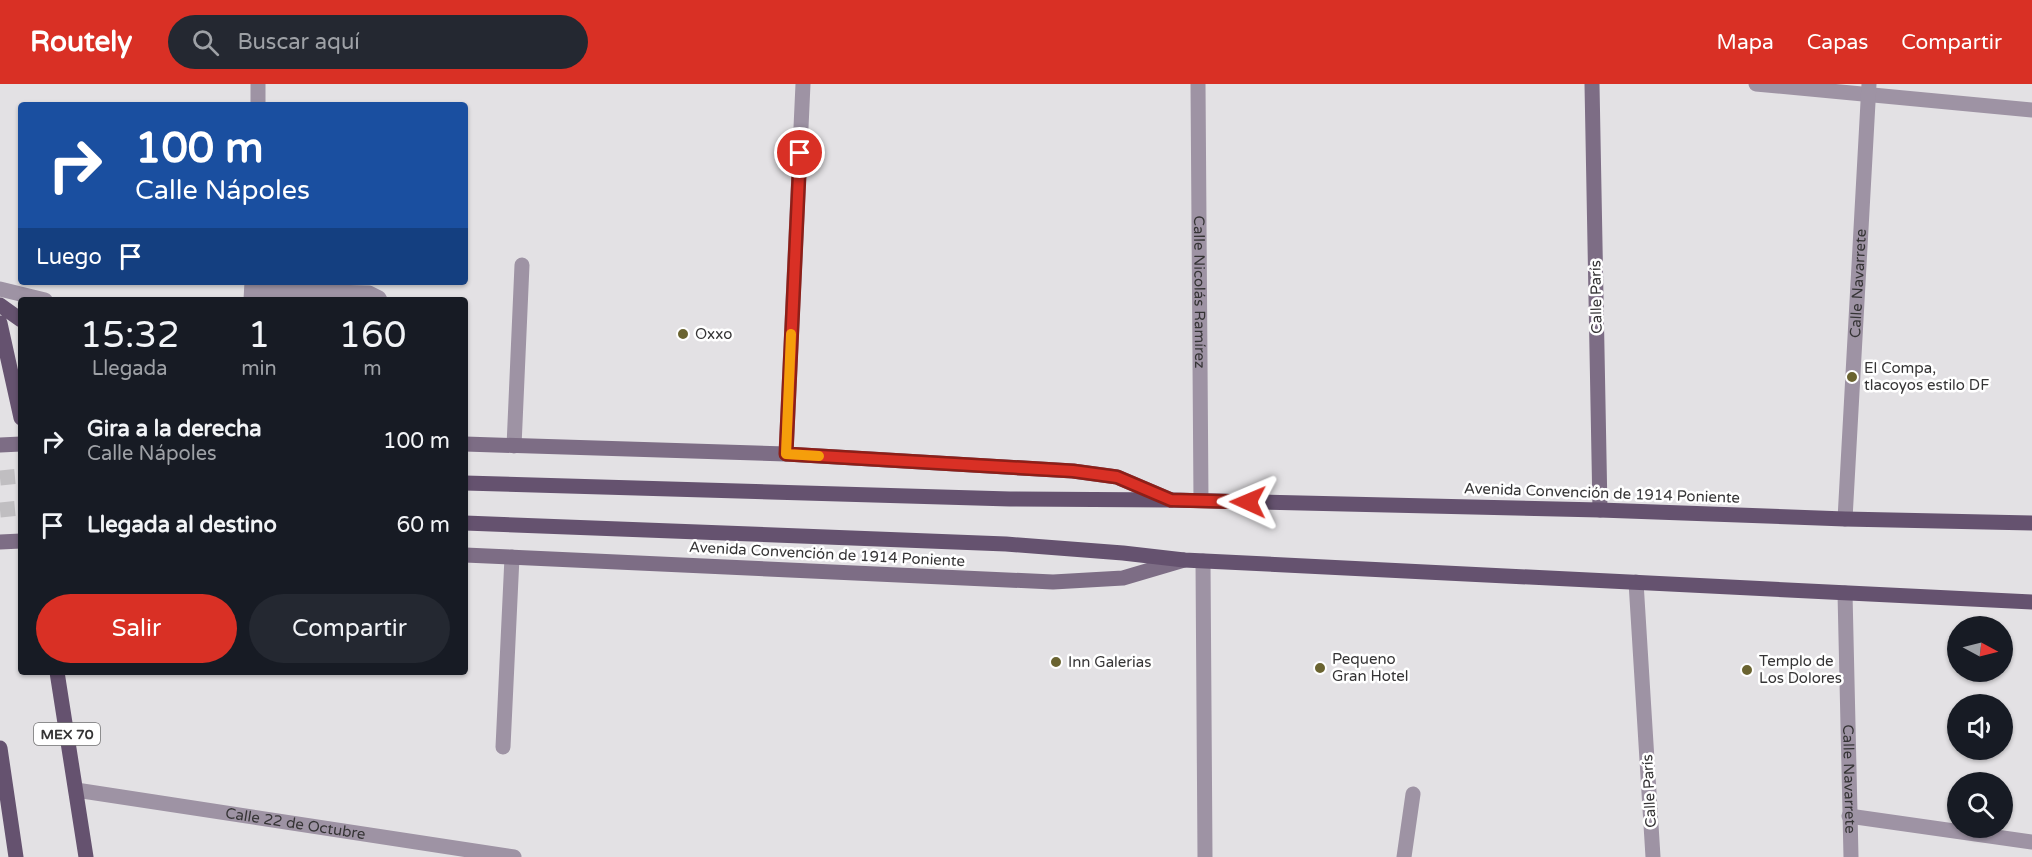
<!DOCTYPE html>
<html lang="es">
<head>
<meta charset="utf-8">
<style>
  :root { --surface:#171b24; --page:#242831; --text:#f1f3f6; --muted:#9ea1a6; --accent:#d93025 }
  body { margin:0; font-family:"Varela Round",sans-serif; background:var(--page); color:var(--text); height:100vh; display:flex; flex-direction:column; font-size:22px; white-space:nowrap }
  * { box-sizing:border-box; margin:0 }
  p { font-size:20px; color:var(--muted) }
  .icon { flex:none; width:33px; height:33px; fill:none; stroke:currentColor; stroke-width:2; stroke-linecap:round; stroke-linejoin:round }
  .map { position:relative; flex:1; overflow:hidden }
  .side { position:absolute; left:18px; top:213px; width:450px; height:378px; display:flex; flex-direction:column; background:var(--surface); border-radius:6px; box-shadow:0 2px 4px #0004 }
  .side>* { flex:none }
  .guide { position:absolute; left:18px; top:18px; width:450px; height:183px; border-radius:6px; box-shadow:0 2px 4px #0004; background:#1a4fa0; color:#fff; overflow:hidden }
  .needle { width:39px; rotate:97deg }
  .controls { position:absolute; left:1947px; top:532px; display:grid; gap:12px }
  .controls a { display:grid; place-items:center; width:66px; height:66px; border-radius:50%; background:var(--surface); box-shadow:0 2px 4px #0004; font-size:30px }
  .pin { position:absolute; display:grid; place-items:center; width:51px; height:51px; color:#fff; margin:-26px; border:3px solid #fff; border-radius:50%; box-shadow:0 2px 6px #0007 }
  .me { position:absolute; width:66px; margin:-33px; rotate:271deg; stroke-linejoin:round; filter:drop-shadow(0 0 4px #0008) }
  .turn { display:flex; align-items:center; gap:21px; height:126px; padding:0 18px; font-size:27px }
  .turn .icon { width:78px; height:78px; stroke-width:2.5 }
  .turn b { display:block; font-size:42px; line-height:51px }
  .then { display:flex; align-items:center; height:57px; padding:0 18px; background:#0003; gap:12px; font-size:22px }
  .eta { display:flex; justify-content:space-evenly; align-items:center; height:102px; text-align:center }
  .eta b { font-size:36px; font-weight:600; line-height:42px }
  .cta { display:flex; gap:12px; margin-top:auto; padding:12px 18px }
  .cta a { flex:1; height:69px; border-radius:36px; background:var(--accent); color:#fff; font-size:24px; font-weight:600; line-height:69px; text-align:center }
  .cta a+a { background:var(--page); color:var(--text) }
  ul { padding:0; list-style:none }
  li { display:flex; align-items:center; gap:18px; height:84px; padding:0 18px }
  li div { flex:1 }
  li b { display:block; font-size:22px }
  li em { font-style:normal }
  header { display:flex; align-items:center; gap:36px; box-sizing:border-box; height:84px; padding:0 30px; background:var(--accent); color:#fff }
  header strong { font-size:28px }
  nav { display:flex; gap:33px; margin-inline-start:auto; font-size:21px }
  .search { width:420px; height:54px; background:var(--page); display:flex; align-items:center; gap:15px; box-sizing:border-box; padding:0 21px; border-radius:33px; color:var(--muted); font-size:22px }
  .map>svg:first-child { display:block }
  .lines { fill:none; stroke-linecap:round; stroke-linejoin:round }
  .primary-tunnel { stroke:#c0bec1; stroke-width:15; stroke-dasharray:15 8; stroke-linecap:butt }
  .lane { stroke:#9e93a4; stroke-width:15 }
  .street { stroke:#9e93a4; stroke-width:15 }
  .secondary { stroke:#7d6d85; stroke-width:15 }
  .primary { stroke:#65526f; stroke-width:15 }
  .route-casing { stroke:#8d1f18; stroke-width:15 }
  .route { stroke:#d93025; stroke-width:10 }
  .slow { stroke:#f59e0b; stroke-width:10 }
  .poi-dot { fill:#6a6330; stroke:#fff; stroke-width:2 }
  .labels { text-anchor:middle; stroke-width:5; stroke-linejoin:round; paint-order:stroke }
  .shield { fill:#fff; stroke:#727172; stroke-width:1.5 }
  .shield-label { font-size:14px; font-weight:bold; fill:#353435 }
  .street-label { font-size:15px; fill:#353435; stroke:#fff }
  .poi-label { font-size:15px; fill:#353435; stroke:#fff; text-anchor:start }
</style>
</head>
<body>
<header>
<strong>Routely</strong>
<div class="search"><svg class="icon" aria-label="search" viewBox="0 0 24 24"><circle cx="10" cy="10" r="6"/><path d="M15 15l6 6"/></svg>Buscar aquí</div>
<nav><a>Mapa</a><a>Capas</a><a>Compartir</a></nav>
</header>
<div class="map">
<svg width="2032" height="773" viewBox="0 0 2032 773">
  <rect width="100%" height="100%" fill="#e3e1e4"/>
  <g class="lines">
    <path class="primary-tunnel" d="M 0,394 L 21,392
      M 0,426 L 21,424"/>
    <path class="lane" d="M 0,205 L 45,216
      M 252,206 L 369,209 L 379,214 L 380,216
      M 514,362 L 522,181
      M 503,663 L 512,473"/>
    <g class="street">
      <path id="s1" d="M 1198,0 L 1201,416"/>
      <path d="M 1756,0 L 2032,26"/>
      <path d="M 258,21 L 258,0"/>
      <path d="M 251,216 L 252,198"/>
      <path d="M 786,370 L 803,0"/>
      <path id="s2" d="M 1845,435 L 1869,0"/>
      <path d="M 1203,477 L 1205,773"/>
      <path d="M 1636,498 L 1653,773"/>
      <path id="s3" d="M 1845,509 L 1851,773"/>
      <path id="s4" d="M 76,706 L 514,773"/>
      <path d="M 1849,732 L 2032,758"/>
      <path d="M 1404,773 L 1413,710"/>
    </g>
    <path class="secondary" d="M 1592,0 L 1600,426
      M 465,360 L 786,370 L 1073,387 L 1117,393 L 1171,416
      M 0,361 L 21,360
      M 0,458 L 21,457
      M 465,471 L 1053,498 L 1123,494 L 1184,476"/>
    <path class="primary" d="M 0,221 L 21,236
      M 0,239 L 21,334
      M 465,399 L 1010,415 L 1171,416 L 1600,426 L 1845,435 L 2032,439
      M 465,439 L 1006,460 L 1123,469 L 1184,476 L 2032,518
      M 57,588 L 86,773
      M 0,664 L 16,773"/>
  </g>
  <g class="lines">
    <defs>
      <path id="route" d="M 800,69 L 786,370 L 1073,387 L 1117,393 L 1171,416 L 1248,418"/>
    </defs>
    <use href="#route" class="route-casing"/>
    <use href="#route" class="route"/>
    <path class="slow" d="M 791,250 L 786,370 L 819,372"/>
  </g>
  <g class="poi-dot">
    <circle cx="683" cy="250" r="6"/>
    <circle cx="1852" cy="293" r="6"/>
    <circle cx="1056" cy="578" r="6"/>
    <circle cx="1320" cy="584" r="6"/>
    <circle cx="1747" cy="586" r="6"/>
  </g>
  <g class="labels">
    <rect class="shield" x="34" y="639" width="66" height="22" rx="4.5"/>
    <g class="shield-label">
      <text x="67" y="655">MEX 70</text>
    </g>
    <g class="street-label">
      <text dy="5" stroke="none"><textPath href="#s2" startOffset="236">Calle Navarrete</textPath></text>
      <text dy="5" stroke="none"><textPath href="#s1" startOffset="208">Calle Nicolás Ramírez</textPath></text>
      <text transform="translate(1596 213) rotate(-91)" y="5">Calle París</text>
      <text transform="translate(1602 409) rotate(2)" y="5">Avenida Convención de 1914 Poniente</text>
      <text transform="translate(827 470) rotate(3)" y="5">Avenida Convención de 1914 Poniente</text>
      <text dy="5" stroke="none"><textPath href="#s3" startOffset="186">Calle Navarrete</textPath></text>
      <text transform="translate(1649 707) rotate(-93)" y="5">Calle París</text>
      <text dy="5" stroke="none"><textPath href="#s4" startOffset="222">Calle 22 de Octubre</textPath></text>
    </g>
    <g class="poi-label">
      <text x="695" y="255">Oxxo</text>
      <text x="1864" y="289">El Compa,<tspan x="1864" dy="17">tlacoyos estilo DF</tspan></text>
      <text x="1332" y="580">Pequeno<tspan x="1332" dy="17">Gran Hotel</tspan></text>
      <text x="1759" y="582">Templo de<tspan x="1759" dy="17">Los Dolores</tspan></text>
      <text x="1068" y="583">Inn Galerias</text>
    </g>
  </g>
</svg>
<div class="controls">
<a><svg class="needle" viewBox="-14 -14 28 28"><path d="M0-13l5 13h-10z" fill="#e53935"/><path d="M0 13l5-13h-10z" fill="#9ea1a6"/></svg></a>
<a><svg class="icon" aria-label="sound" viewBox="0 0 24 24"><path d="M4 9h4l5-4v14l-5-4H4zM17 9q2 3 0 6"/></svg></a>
<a><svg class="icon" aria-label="search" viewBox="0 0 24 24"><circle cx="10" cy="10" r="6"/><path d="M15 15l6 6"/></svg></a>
</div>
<div class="pin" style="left:800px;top:69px;background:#d93025"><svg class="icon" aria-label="arrive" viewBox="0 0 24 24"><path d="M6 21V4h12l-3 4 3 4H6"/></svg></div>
<svg class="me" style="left:1248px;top:418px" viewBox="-20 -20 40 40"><path d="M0-17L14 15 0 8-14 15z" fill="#d93025" stroke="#fff" stroke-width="4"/></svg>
<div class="guide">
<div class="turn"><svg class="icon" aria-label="right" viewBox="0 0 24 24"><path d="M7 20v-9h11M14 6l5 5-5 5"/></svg><div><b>100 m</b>Calle Nápoles</div></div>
<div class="then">Luego<svg class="icon" aria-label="arrive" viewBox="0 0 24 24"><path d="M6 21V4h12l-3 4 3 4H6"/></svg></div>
</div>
<section class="side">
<div class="eta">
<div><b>15:32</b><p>Llegada</p></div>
<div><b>1</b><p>min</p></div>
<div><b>160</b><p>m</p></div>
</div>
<ul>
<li><svg class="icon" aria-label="right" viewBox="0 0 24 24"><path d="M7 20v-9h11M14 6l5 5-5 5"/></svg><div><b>Gira a la derecha</b><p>Calle Nápoles</p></div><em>100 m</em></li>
<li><svg class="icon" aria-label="arrive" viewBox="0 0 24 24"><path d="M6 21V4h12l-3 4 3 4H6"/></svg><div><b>Llegada al destino</b></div><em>60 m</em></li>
</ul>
<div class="cta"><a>Salir</a><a>Compartir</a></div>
</section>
</div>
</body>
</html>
